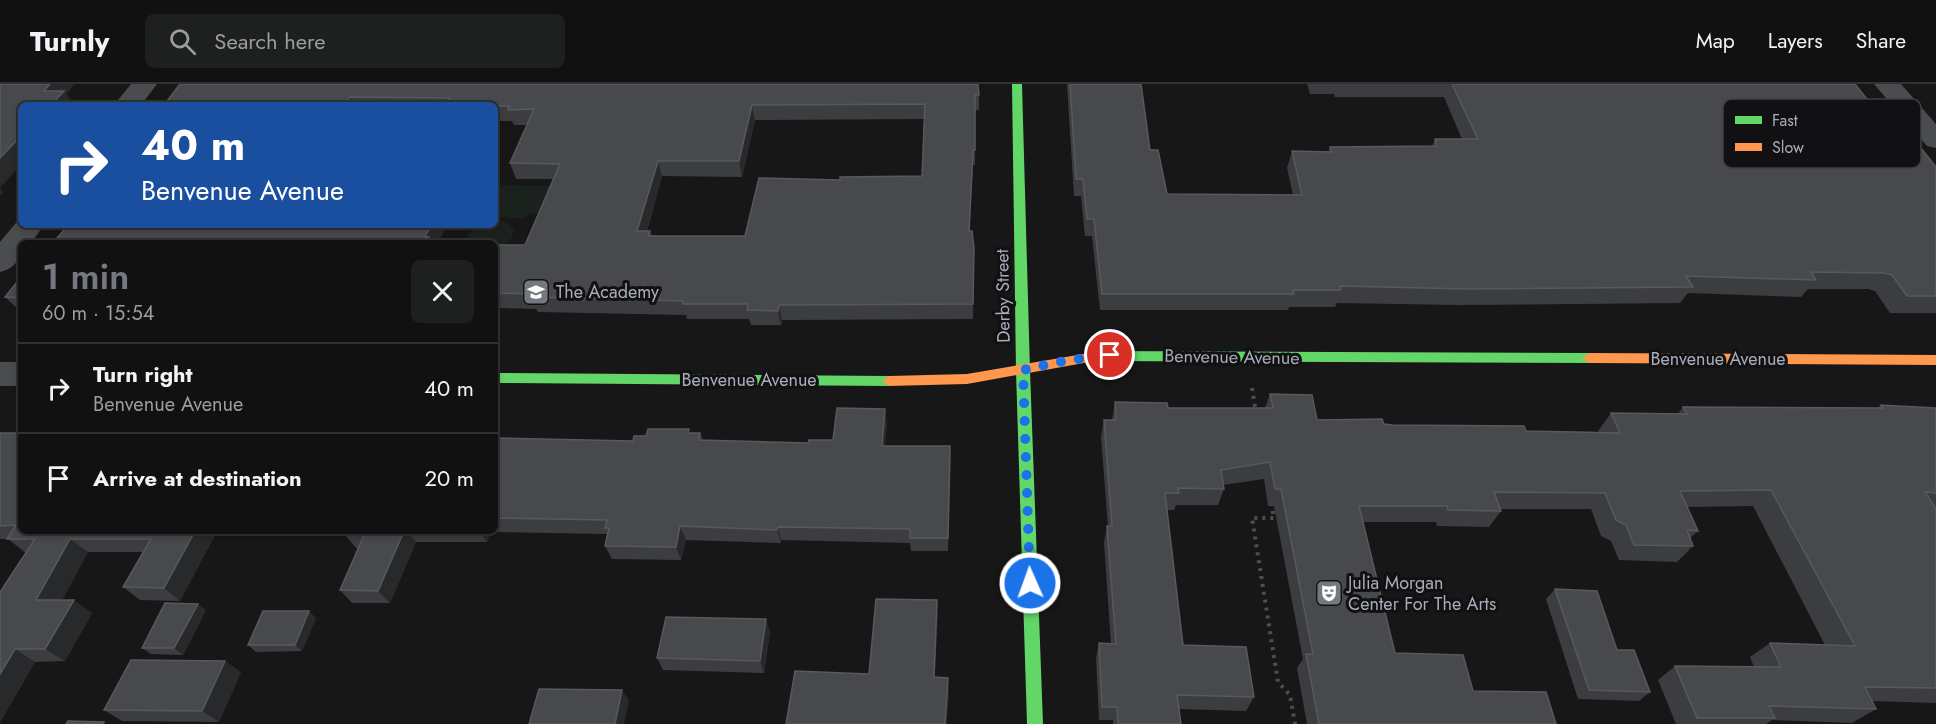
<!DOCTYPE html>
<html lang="en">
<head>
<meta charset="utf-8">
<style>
  :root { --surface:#111; --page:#1e1f1f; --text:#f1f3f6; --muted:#9c9d9f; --line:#303131; --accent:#757880 }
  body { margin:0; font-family:Jost,sans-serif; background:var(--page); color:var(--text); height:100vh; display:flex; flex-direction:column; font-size:22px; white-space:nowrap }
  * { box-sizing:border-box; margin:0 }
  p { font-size:20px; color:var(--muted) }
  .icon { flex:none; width:33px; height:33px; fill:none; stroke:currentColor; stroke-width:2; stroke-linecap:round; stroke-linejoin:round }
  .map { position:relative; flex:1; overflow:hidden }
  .details { position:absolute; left:18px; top:156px; width:480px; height:294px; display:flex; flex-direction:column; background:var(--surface); border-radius:9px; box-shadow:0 3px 9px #0003,0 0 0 2px var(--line) }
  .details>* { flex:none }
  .guide { position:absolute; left:18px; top:18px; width:480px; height:126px; border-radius:9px; box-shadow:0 3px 9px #0003,0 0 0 2px var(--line); background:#1a4fa0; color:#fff; overflow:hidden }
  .pin { position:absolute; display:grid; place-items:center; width:51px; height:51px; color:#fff; margin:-26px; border:3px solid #fff; border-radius:50%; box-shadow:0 2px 6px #0007 }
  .me { position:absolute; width:66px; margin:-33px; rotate:358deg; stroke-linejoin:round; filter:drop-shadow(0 0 4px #0008) }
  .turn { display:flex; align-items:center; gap:21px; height:126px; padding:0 24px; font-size:27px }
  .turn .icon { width:78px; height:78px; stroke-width:2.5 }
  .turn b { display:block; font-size:42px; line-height:51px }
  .round { display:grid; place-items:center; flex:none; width:63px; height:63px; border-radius:9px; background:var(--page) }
  .overview { display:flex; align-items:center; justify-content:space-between; height:102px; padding:0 24px }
  h1 { font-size:36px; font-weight:600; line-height:45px; color:var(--accent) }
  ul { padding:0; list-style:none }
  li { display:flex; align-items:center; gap:18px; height:90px; padding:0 24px; border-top:2px solid var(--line) }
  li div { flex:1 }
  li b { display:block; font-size:22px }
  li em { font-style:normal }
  header { display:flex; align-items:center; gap:36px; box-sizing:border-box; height:84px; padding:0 30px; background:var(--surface); border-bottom:2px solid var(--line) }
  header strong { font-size:28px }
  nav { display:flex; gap:33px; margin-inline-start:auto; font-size:21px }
  .search { width:420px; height:54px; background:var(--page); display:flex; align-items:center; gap:15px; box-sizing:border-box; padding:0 21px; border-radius:9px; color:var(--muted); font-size:22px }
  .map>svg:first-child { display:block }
  .green { fill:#1b211c }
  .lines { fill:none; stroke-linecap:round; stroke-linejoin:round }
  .path { stroke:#4d4e52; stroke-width:4; stroke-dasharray:3 5; stroke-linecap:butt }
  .street { fill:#4b4c50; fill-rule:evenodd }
  .fast { fill:#63d668; fill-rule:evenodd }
  .slow { fill:#ff974d; fill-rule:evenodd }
  .wall { fill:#3c3d40; fill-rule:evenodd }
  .shaded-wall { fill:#28292a }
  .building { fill:#48494d; stroke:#57595e; stroke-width:1.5; fill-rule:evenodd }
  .route { stroke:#1a73e8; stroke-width:10; stroke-dasharray:0 18 }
  .labels { text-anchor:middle; stroke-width:6; stroke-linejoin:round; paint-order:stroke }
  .poi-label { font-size:18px; fill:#a8adb8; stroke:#111113; text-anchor:start }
  .street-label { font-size:18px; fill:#a8adb8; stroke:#111113 }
  .key { fill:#111113; stroke:#3e4045; stroke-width:1.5 }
  .key-label { font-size:16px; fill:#a8adb8 }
</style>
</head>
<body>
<header>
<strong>Turnly</strong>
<div class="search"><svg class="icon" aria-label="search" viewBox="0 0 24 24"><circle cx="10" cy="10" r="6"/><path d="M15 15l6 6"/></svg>Search here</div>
<nav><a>Map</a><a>Layers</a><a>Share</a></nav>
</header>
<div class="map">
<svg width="1936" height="640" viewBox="0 0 1936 640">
  <rect width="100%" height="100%" fill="#171717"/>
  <path class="green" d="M 495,101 L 561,102 L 551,129 L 528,129 L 525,134 L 495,134 Z
    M 495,136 L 504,137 L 514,145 C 513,157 505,162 495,167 L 495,159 L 466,159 C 468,142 481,141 495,141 Z"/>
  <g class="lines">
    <path class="path" d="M 1252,304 L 1256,329
      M 1271,419 L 1274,434 L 1252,434 L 1278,598 L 1290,611 L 1295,640"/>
    <path class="street" d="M 131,0 L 157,0 L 141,21 L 114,21 Z
      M 1874,0 L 1901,0 L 1936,40 L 1936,64 L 1927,62 Z
      M 20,134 L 21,141 L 44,141 L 31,159 L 21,159 C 21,175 16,184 0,188 L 0,158 Z
      M 0,278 L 21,278 L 21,302 L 0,302 Z"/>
    <path class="fast" d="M 1012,0 L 1022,0 L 1030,287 L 1043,640 L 1027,640 L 1016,287 Z
      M 1101,267 L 1589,269 L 1596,274 L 1589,279 L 1101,277 L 1094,272 Z
      M 495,289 L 889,292 L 896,297 L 889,302 L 495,299 Z"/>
    <path class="slow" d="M 1101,267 L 1106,269 L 1108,272 L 1106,275 L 967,300 L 889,302 L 882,297 L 889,292 L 967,290 Z
      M 1589,269 L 1936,271 L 1936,281 L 1589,279 L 1582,274 Z"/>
  </g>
  <path class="wall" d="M 180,0 L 979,11 L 979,26 L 975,26 L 975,81 L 973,81 L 969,147 L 974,164 L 973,235 L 782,236 L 781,241 L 751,241 L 749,235 L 687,235 L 686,231 L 538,228 L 536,225 L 498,224 L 495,219 L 495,161 L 525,161 L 553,95 L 516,95 L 510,79 L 527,41 L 514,41 L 512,37 L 495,37 L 495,21 L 164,21 ZM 924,35 L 922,92 L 840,96 L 745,152 L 652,152 L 650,147 L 647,147 L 662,92 L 742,93 L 755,36 Z
    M 1067,0 L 1141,0 L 1150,66 L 1167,110 L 1293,111 L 1287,84 L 1292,67 L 1328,68 L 1330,63 L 1432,62 L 1435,55 L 1462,55 L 1444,13 L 1335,13 L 1334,10 L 1310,10 L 1307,0 L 1855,0 L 1870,19 L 1936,83 L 1936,229 L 1890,229 L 1875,207 L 1868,205 L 1808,205 L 1801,213 L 1688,209 L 1680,219 L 1458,221 L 1337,219 L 1335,223 L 1289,223 L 1288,226 L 1100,226 L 1092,152 L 1085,152 L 1081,112 L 1074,112 Z
    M 21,193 L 21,228 L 5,213 Z
    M 1270,310 L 1317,336 L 1384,340 L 1392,341 L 1526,347 L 1599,348 L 1598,347 L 1611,329 L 1678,330 L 1683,323 L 1877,324 L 1881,321 L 1936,324 L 1936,619 L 1872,617 L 1876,625 L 1852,639 L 1772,636 L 1766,640 L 1676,640 L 1658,596 L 1675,582 L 1754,583 L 1750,573 L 1770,559 L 1825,561 L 1753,422 L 1687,423 L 1698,447 L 1690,454 L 1693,462 L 1677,478 L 1619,476 L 1611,457 L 1601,452 L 1591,425 L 1500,425 L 1501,427 L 1489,443 L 1437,442 L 1436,438 L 1363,438 L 1395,569 L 1473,607 L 1556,640 L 1307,640 L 1297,584 L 1303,575 L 1274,422 L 1268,422 L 1264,395 L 1223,401 L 1224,405 L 1218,421 L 1176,421 L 1174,426 L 1167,426 L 1183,561 L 1254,613 L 1246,627 L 1179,625 L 1181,640 L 1113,640 L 1113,636 L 1099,636 L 1096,574 L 1099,559 L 1111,560 L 1104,458 L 1107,442 L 1108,442 L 1101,353 L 1104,336 L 1112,336 L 1115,318 L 1168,324 L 1265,324 Z
    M 887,340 L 885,362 L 950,362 L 948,467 L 911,467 L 910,459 L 781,456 L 781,459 L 686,456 L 681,476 L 612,475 L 605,462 L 607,450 L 491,448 L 487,458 L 416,458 L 390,519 L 352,519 L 340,506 L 358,465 L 357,465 L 345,451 L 346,447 L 495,447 L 495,354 L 633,357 L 646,352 L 700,349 L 703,356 L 808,359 L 833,356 Z
    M 0,349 L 217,447 L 180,517 L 140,516 L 123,503 L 143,468 L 88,468 L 62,516 L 92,529 L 65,577 L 35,578 L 0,638 L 0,508 L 26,469 L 8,455 L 0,455 Z
    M 1555,505 L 1617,566 L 1650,608 L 1639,617 L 1578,615 L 1546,515 Z
    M 206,526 L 183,571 L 151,570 L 142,564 Z
    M 316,534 L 302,567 L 256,568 L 248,561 Z
    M 766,535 L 770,548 L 764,589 L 663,586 L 657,574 Z
    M 241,588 L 219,638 L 122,637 L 104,626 Z"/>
  <path class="shaded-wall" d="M 50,0 L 75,0 L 66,10 L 75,21 L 51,21 L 44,7 Z
    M 350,13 L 355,21 L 346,21 Z
    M 752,21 L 755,36 L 742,93 L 739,77 Z
    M 21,52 L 21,81 L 0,104 L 0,74 Z
    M 973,66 L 973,81 L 969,162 L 969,147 Z
    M 658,77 L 662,92 L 642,162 L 637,147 Z
    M 0,104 L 3,108 L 0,112 Z
    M 431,141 L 447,141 L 438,159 L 427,159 L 425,153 Z
    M 779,221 L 782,236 L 781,241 L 778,227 Z
    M 885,325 L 887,340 L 884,377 L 882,362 Z
    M 950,362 L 951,376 L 948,467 L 948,454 Z
    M 680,442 L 686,456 L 681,476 L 676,463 Z
    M 778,443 L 781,456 L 781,459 L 777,446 Z
    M 195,447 L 217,447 L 180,517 L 164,504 Z
    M 404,447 L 407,447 L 416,458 L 390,519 L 378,507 Z
    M 479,447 L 490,447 L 491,448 L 487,458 Z
    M 70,455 L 88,468 L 55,529 L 36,516 Z
    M 74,516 L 92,529 L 65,577 L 45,565 Z
    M 937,516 L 938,532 L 934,608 L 934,593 Z
    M 198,520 L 206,526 L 183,571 L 174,564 Z
    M 309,527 L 316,534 L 302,567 L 295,561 Z
    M 766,535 L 770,548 L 764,589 L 760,577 Z
    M 15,565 L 35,578 L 0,638 L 0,590 Z
    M 225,577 L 241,588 L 219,638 L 202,627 Z
    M 948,594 L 949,609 L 947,640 L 945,640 Z
    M 622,606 L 629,617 L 624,640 L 615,640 Z"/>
  <path class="building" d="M 0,0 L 50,0 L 44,7 L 64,7 L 51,21 L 21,21 L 21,52 L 0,74 Z
    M 180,0 L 978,0 L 979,11 L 975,11 L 975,66 L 973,66 L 969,147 L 972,147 L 974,164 L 973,220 L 779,221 L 778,227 L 747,226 L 748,220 L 683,220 L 683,217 L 531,213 L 532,210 L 495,209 L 495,161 L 525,161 L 560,80 L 510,79 L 534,25 L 508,26 L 509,22 L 446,21 L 450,14 L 350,13 L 346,21 L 164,21 ZM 925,20 L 922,92 L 840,93 L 840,96 L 759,94 L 745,152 L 648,152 L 650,147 L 637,147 L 658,77 L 739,77 L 752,21 Z
    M 1070,0 L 1141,0 L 1150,66 L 1158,66 L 1167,110 L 1302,111 L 1292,67 L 1332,68 L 1330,63 L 1437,62 L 1435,55 L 1478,55 L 1452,0 L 1855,0 L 1870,19 L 1875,23 L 1888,23 L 1936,83 L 1936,212 L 1907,212 L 1892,191 L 1884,189 L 1811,188 L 1816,196 L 1686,192 L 1693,203 L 1467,205 L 1340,202 L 1341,206 L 1293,206 L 1294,210 L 1102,210 L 1094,135 L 1087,135 L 1083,95 L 1076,95 Z
    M 68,141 L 431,141 L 425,153 L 429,153 L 427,159 L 53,159 Z
    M 21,193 L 21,214 L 5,213 Z
    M 1270,310 L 1312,311 L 1317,336 L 1382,335 L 1384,340 L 1392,341 L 1524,342 L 1526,347 L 1620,349 L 1611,329 L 1687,330 L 1683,323 L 1883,324 L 1881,321 L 1936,324 L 1936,409 L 1925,408 L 1936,425 L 1936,604 L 1865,603 L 1876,625 L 1769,622 L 1775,634 L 1697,634 L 1675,582 L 1781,583 L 1770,559 L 1855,562 L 1771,406 L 1680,407 L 1698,447 L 1687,446 L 1693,462 L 1634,461 L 1626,441 L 1616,436 L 1605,409 L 1494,408 L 1501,427 L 1448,426 L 1447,422 L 1359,422 L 1395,569 L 1463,571 L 1473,607 L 1546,608 L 1556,640 L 1319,640 L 1306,570 L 1313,570 L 1281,405 L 1275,405 L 1270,378 L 1221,386 L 1224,405 L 1178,404 L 1179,409 L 1165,409 L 1183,561 L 1246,563 L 1254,613 L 1177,611 L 1181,640 L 1118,640 L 1117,623 L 1102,623 L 1099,559 L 1116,560 L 1107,442 L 1112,442 L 1104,336 L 1116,336 L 1115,318 L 1167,319 L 1168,324 L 1273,324 Z
    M 837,324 L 885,325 L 882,362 L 950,362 L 948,454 L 910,454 L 910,445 L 778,443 L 777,446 L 680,442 L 676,463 L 605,462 L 609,444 L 605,444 L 607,436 L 495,434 L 495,354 L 633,357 L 634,352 L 646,352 L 648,345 L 689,345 L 688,349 L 700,349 L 699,356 L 808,359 L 809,356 L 833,356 Z
    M 0,349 L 21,349 L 21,447 L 195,447 L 164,504 L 123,503 L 151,455 L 70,455 L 36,516 L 74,516 L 45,565 L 15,565 L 0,590 L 0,508 L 35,455 L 7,455 L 16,441 L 0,442 Z
    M 346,447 L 404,447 L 378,507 L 340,506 L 364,451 L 345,451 Z
    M 1555,505 L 1597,507 L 1617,566 L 1634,566 L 1650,608 L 1589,606 Z
    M 876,515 L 937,516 L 934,593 L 948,594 L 945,640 L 786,640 L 795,587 L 869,590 Z
    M 165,519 L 198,520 L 174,564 L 142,564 Z
    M 263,527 L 309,527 L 295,561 L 248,561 Z
    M 666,533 L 766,535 L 760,577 L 657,574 Z
    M 131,576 L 225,577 L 202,627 L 104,626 Z
    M 539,605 L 622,606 L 615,640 L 529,640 Z
    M 68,637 L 104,638 L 103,640 L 66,640 Z"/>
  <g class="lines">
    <path class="route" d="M 1030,499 L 1023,286 L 1064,277 L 1110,271"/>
  </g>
  <defs>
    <symbol id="school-square" viewBox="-11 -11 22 22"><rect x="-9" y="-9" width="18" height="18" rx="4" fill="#757880" stroke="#111113"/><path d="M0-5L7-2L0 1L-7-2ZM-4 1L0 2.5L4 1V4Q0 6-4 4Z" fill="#fff"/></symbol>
    <symbol id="theatre-square" viewBox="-11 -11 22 22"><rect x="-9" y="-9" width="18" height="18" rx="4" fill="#757880" stroke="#111113"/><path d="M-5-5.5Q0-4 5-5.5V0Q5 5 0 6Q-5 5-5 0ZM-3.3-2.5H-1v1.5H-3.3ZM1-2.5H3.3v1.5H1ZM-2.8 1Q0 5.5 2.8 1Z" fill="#fff"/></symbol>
  </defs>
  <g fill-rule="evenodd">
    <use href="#school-square" x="521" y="193" width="30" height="30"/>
    <use href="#theatre-square" x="1314" y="494" width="30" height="30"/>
  </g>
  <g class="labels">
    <g class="poi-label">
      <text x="556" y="214">The Academy</text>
      <text x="1348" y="505">Julia Morgan<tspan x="1348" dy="21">Center For The Arts</tspan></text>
    </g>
    <g class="street-label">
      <text transform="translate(1003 212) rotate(-91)" y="6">Derby Street</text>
      <text transform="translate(1232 273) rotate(1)" y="6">Benvenue Avenue</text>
      <text x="1718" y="281">Benvenue Avenue</text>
      <text x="749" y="302">Benvenue Avenue</text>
    </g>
  </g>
  <rect x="1723" y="15" width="198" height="69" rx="9" class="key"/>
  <rect x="1735" y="32" width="27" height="8" fill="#63d668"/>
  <rect x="1735" y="59" width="27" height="8" fill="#ff974d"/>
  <g class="key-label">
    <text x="1772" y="42">Fast</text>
    <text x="1772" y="69">Slow</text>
  </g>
</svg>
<div class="pin" style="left:1110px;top:271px;background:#d93025"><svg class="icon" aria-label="arrive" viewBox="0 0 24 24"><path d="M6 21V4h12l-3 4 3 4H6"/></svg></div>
<svg class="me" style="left:1030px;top:499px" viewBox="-20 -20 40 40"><circle r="17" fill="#1a73e8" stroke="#fff" stroke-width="3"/><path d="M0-11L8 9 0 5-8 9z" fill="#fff"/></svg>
<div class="guide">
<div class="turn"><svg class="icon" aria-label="right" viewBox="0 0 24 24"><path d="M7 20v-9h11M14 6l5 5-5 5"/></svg><div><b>40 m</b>Benvenue Avenue</div></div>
</div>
<section class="details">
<div class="overview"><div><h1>1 min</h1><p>60 m · 15:54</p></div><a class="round"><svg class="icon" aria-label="close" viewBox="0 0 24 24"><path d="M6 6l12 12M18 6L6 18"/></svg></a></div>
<ul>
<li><svg class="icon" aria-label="right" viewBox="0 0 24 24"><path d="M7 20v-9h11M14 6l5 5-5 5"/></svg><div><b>Turn right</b><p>Benvenue Avenue</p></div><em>40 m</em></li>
<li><svg class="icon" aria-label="arrive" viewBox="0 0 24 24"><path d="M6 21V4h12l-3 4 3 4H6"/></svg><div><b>Arrive at destination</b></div><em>20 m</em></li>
</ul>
</section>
</div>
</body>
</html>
